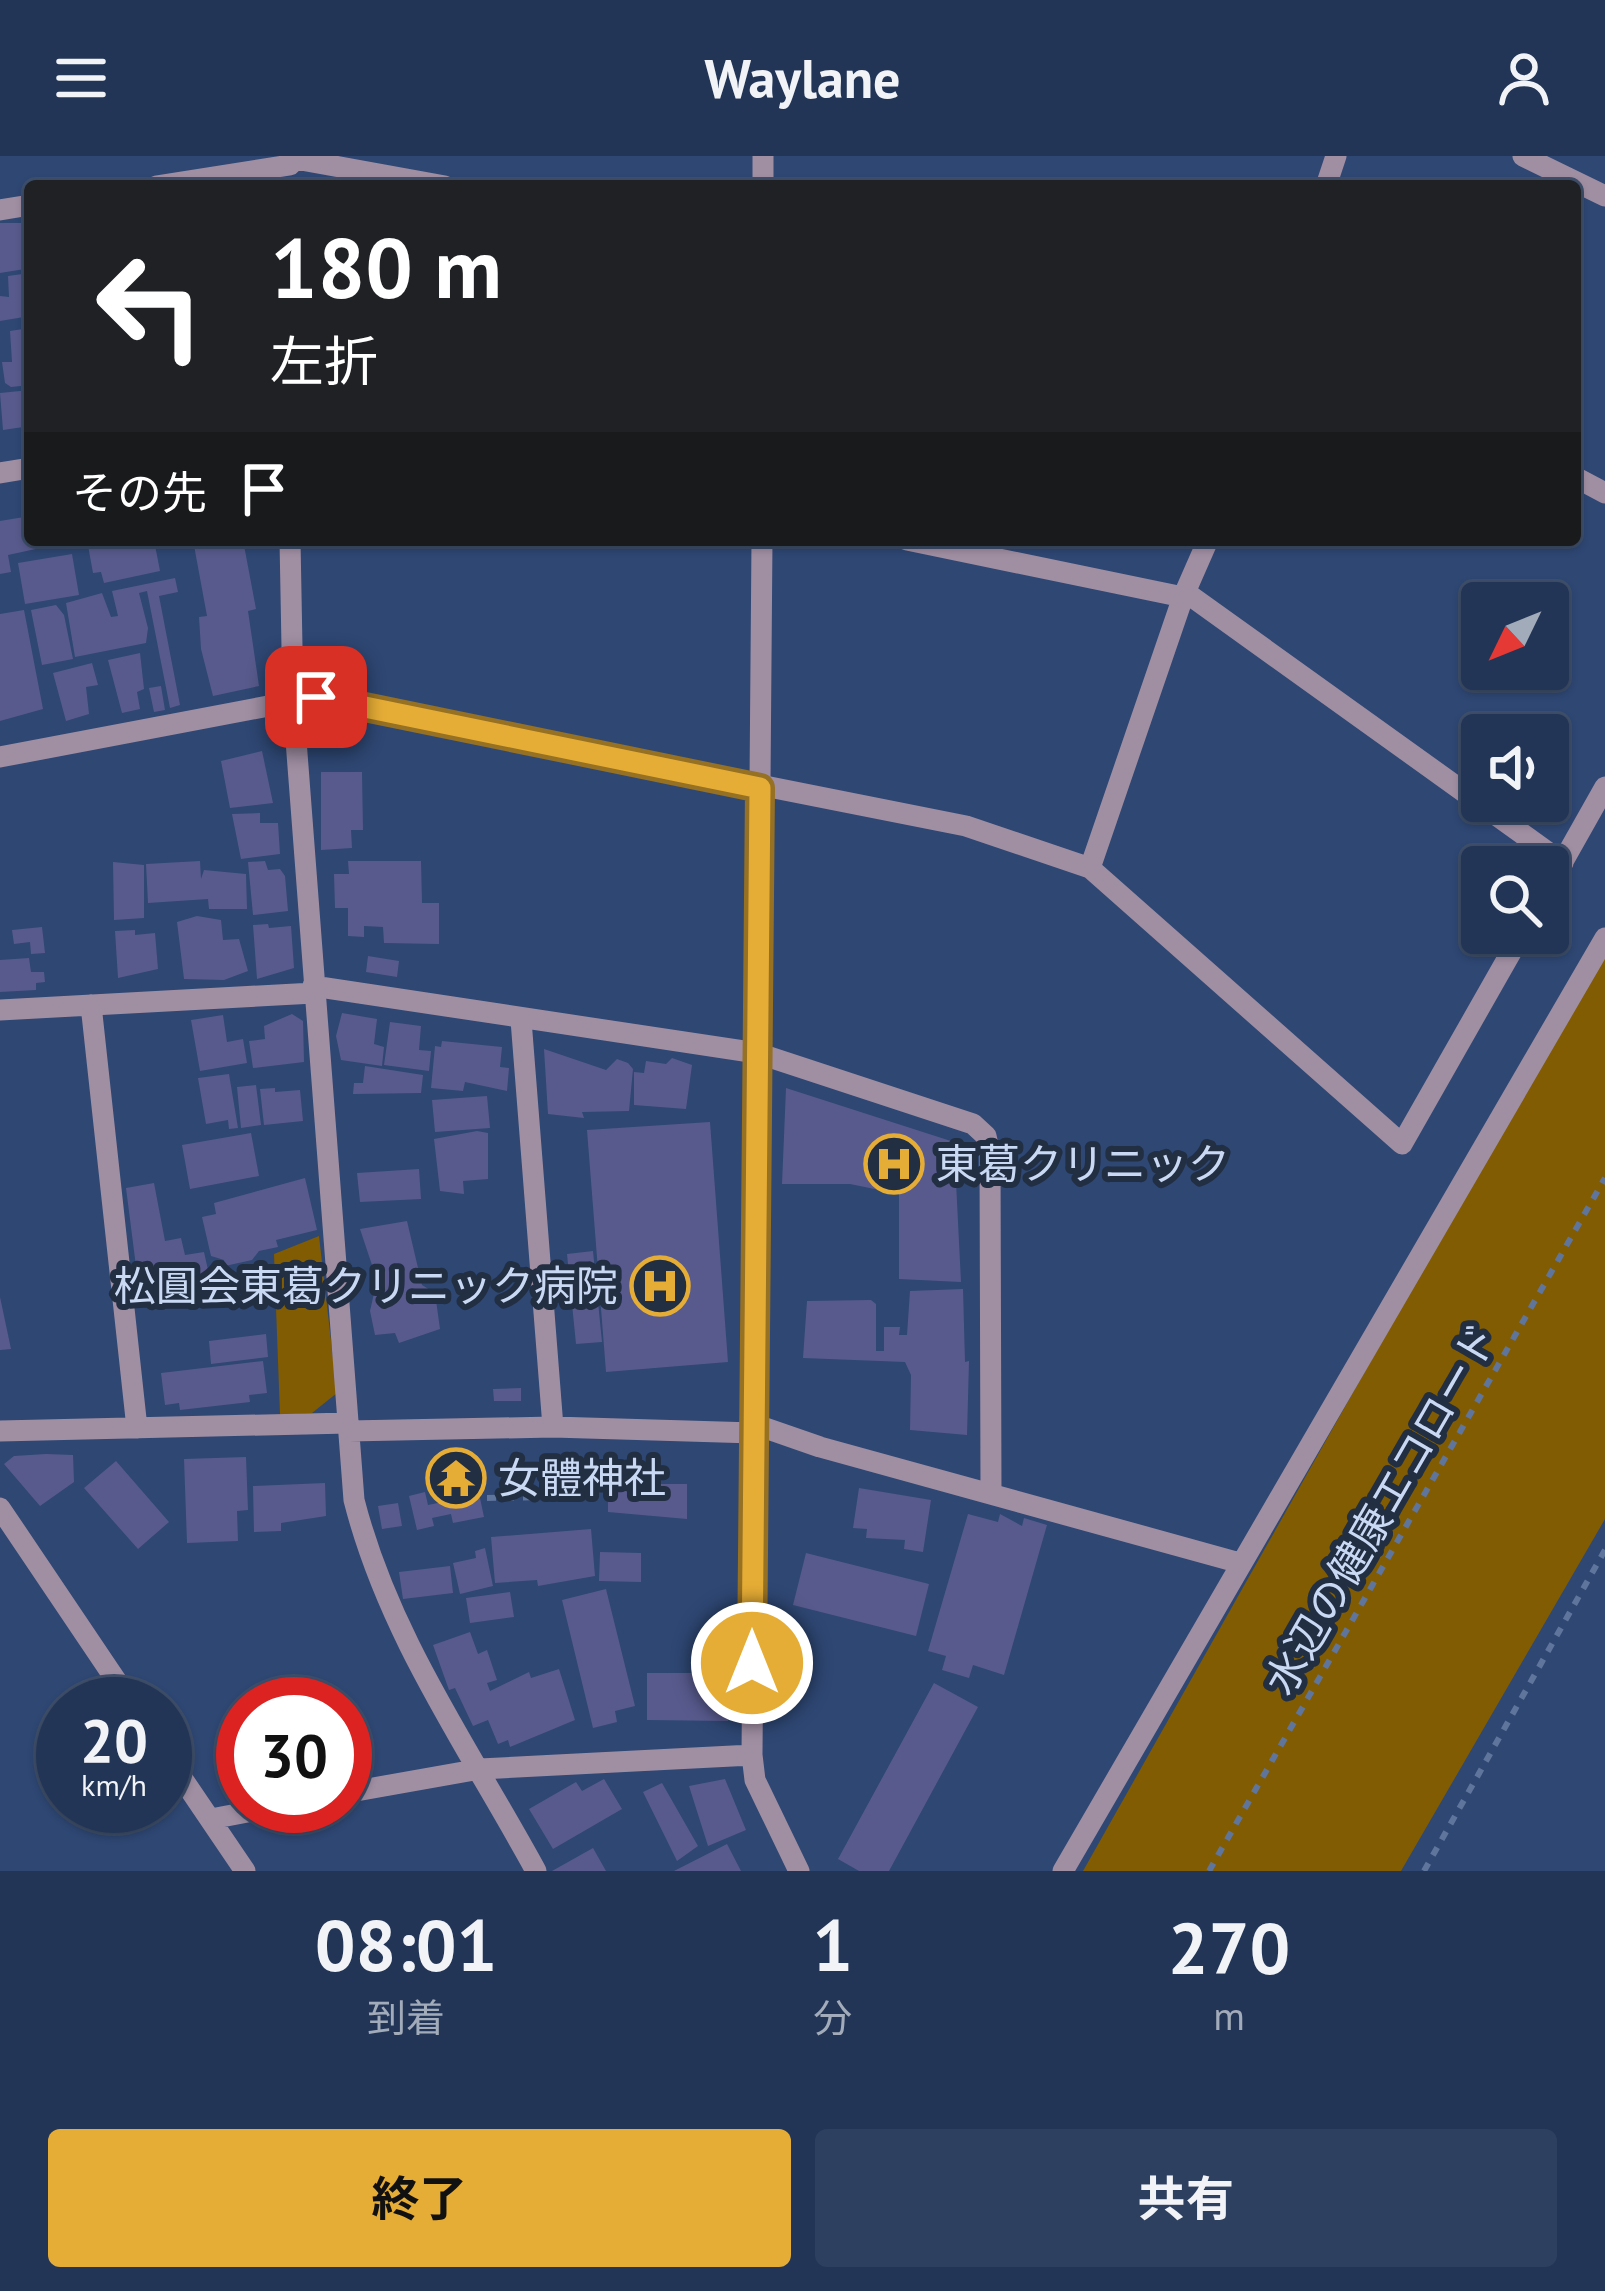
<!DOCTYPE html>
<html lang="ja">
<head>
<meta charset="utf-8">
<style>
  :root { --surface:#223556; --page:#2e4060; --text:#f1f3f6; --muted:#a2abb9; --line:#3f506c; --accent:#e6ad36 }
  body { margin:0; font-family:"PT Sans","Noto Sans JP",sans-serif; background:var(--page); color:var(--text); height:100vh; display:flex; flex-direction:column; font-size:45px; white-space:nowrap }
  * { box-sizing:border-box; margin:0 }
  p { font-size:39px; color:var(--muted) }
  .icon { flex:none; width:66px; height:66px; fill:none; stroke:currentColor; stroke-width:2; stroke-linecap:round; stroke-linejoin:round }
  .map { position:relative; height:1715px; overflow:hidden }
  .details { display:flex; flex-direction:column; background:var(--surface); flex:1 }
  .details>* { flex:none }
  .top-card { position:absolute; left:24px; top:24px; width:1557px; height:366px; border-radius:12px; box-shadow:0 3px 9px #0004,0 0 0 3px var(--line); background:#202124; color:#fff; overflow:hidden }
  .needle { width:78px; rotate:227deg }
  .fabs { position:absolute; left:1461px; top:426px; display:grid; gap:24px }
  .fabs a { display:grid; place-items:center; width:108px; height:108px; border-radius:12px; background:var(--surface); box-shadow:0 3px 9px #0004,0 0 0 3px var(--line); font-size:60px }
  .speed { position:absolute; left:36px; top:1521px; display:flex; gap:24px; font-size:60px; font-weight:700; text-align:center }
  .speed>* { display:grid; place-content:center; width:156px; height:156px; border-radius:50%; background:var(--surface); box-shadow:0 3px 9px #0004,0 0 0 3px var(--line); line-height:1 }
  .speed small { font-size:30px; font-weight:400 }
  .speed .limit { border:18px solid #d22; background:#fff; color:#111 }
  .pin { position:absolute; display:grid; place-items:center; width:102px; height:102px; color:#fff; margin:-51px; border-radius:24px; box-shadow:0 6px 18px #0006 }
  .me { position:absolute; width:132px; margin:-66px; rotate:0deg; stroke-linejoin:round; filter:drop-shadow(0 0 9px #0008) }
  .turn { display:flex; align-items:center; gap:42px; height:252px; padding:0 48px; font-size:54px }
  .turn .icon { width:156px; height:156px; stroke-width:2.5 }
  .turn b { display:block; font-size:84px; line-height:102px }
  .then { display:flex; align-items:center; height:114px; padding:0 48px; background:#0003; gap:24px; font-size:45px }
  .eta { display:flex; justify-content:space-evenly; align-items:center; height:204px; text-align:center }
  .eta b { font-size:72px; font-weight:700; line-height:84px }
  .action { display:flex; gap:24px; margin-top:auto; padding:24px 48px }
  .action a { flex:1; height:138px; border-radius:12px; background:var(--accent); color:#111; font-size:48px; font-weight:700; line-height:138px; text-align:center }
  .action a+a { background:var(--page); color:var(--text) }
  header { display:flex; justify-content:space-between; align-items:center; height:156px; padding:0 48px; background:var(--surface); font-size:54px; font-weight:700 }
  .map>svg:first-child { display:block }
  .green { fill:#815c02 }
  .building { fill:#585a8d }
  .lines { fill:none; stroke-linecap:round; stroke-linejoin:round }
  .path { stroke:#60759c; stroke-width:6; stroke-dasharray:9 9; stroke-linecap:butt }
  .minor { stroke:#a08ea3; stroke-width:21 }
  .route-casing { stroke:#967023; stroke-width:30 }
  .route { stroke:#e6ad36; stroke-width:21 }
  .labels { text-anchor:middle; stroke-width:12; stroke-linejoin:round; paint-order:stroke }
  .poi-label { font-size:42px; fill:#c9d8f3; stroke:#222e42; text-anchor:start }
  .street-label { font-size:42px; fill:#c9d8f3; stroke:#222e42 }
</style>
</head>
<body>
<header><svg class="icon" aria-label="menu" viewBox="0 0 24 24"><path d="M4 6h16M4 12h16M4 18h16"/></svg>Waylane<svg class="icon" aria-label="person" viewBox="0 0 24 24"><circle cx="12" cy="8" r="4"/><path d="M4 21q1-7 8-7t8 7"/></svg></header>
<div class="map">
<svg width="1605" height="1715" viewBox="0 0 1605 1715">
  <rect width="100%" height="100%" fill="#2e4773"/>
  <path class="green" d="M 1605,790 L 1605,1363 L 1401,1715 L 1083,1715 Z
    M 319,1080 L 337,1237 L 312,1257 L 280,1259 L 274,1098 Z"/>
  <path class="building" d="M 0,67 L 21,67 L 25,113 L 0,117 Z
    M 30,117 L 30,160 L 0,165 L 0,140 L 9,141 L 8,120 Z
    M 30,172 L 30,229 L 11,231 L 5,227 L 2,206 L 12,206 L 10,175 Z
    M 30,234 L 30,270 L 3,274 L 0,237 Z
    M 30,360 L 30,384 L 68,386 L 8,399 L 11,416 L 0,418 L 0,365 Z
    M 87,384 L 154,384 L 160,415 L 104,427 L 101,416 L 93,417 Z
    M 193,384 L 243,384 L 256,453 L 248,455 L 259,530 L 213,540 L 201,493 L 199,461 L 207,460 Z
    M 72,398 L 79,439 L 25,448 L 18,407 Z
    M 175,422 L 178,436 L 159,440 L 180,549 L 170,552 L 147,435 L 139,437 L 148,472 L 146,487 L 75,501 L 66,447 L 102,437 L 111,461 L 118,460 L 112,435 Z
    M 56,449 L 64,459 L 73,503 L 42,509 L 31,454 Z
    M 24,454 L 43,553 L 0,565 L 0,458 Z
    M 140,497 L 144,533 L 137,536 L 140,553 L 122,557 L 108,504 Z
    M 92,507 L 98,529 L 86,531 L 89,558 L 66,565 L 53,517 Z
    M 161,530 L 165,554 L 154,556 L 149,532 Z
    M 262,595 L 273,647 L 230,652 L 221,605 Z
    M 321,616 L 362,616 L 363,674 L 351,674 L 352,692 L 321,694 Z
    M 260,657 L 260,667 L 278,667 L 280,698 L 241,703 L 232,658 Z
    M 200,705 L 201,723 L 204,714 L 246,718 L 247,753 L 209,753 L 208,743 L 148,747 L 146,708 Z
    M 265,705 L 268,714 L 280,713 L 285,720 L 288,755 L 253,759 L 248,706 Z
    M 348,705 L 421,705 L 422,747 L 439,747 L 439,788 L 384,787 L 383,771 L 364,770 L 364,781 L 348,780 L 348,752 L 335,752 L 334,718 L 349,718 Z
    M 113,706 L 144,709 L 144,762 L 114,764 Z
    M 197,760 L 221,764 L 223,784 L 239,783 L 248,815 L 224,824 L 184,823 L 177,766 Z
    M 268,768 L 269,772 L 291,770 L 294,812 L 257,823 L 253,769 Z
    M 42,771 L 45,797 L 31,798 L 30,786 L 14,788 L 12,774 Z
    M 135,774 L 135,779 L 155,777 L 158,813 L 118,822 L 115,775 Z
    M 368,800 L 399,805 L 397,821 L 366,816 Z
    M 29,802 L 31,816 L 44,816 L 45,826 L 36,827 L 36,834 L 0,836 L 0,804 Z
    M 342,857 L 377,863 L 374,888 L 384,891 L 382,910 L 341,904 L 336,880 Z
    M 292,858 L 303,865 L 304,906 L 253,912 L 249,885 L 265,883 L 264,870 Z
    M 223,859 L 227,886 L 243,883 L 247,907 L 200,915 L 191,864 Z
    M 390,866 L 421,870 L 419,894 L 431,895 L 429,915 L 384,909 Z
    M 442,885 L 502,891 L 500,911 L 509,912 L 507,935 L 465,926 L 463,935 L 431,932 L 435,890 L 441,891 Z
    M 544,893 L 606,914 L 617,903 L 628,907 L 633,913 L 629,955 L 582,956 L 584,962 L 548,958 Z
    M 672,902 L 692,909 L 686,953 L 634,949 L 634,916 L 644,917 L 646,905 L 666,908 Z
    M 365,910 L 423,919 L 421,937 L 353,938 L 354,927 L 363,927 Z
    M 229,918 L 238,972 L 229,973 L 228,964 L 206,968 L 198,922 Z
    M 256,929 L 261,969 L 241,972 L 237,931 Z
    M 275,932 L 275,936 L 300,934 L 303,965 L 264,969 L 260,933 Z
    M 786,932 L 954,986 L 961,1126 L 899,1123 L 899,1038 L 850,1028 L 782,1028 Z
    M 487,940 L 490,972 L 435,976 L 432,944 Z
    M 710,966 L 728,1206 L 606,1216 L 587,974 Z
    M 477,975 L 488,977 L 488,1023 L 463,1025 L 464,1038 L 440,1035 L 434,983 Z
    M 251,977 L 259,1020 L 190,1033 L 182,989 Z
    M 419,1013 L 421,1043 L 360,1046 L 357,1017 Z
    M 305,1022 L 317,1074 L 276,1084 L 278,1091 L 259,1095 L 252,1104 L 225,1110 L 224,1104 L 211,1100 L 202,1061 L 216,1058 L 214,1047 Z
    M 154,1027 L 165,1085 L 181,1082 L 185,1099 L 204,1096 L 208,1114 L 220,1112 L 222,1123 L 185,1136 L 183,1127 L 150,1133 L 148,1124 L 138,1126 L 126,1032 Z
    M 407,1065 L 422,1129 L 435,1137 L 440,1173 L 399,1187 L 395,1177 L 375,1179 L 370,1155 L 377,1124 L 360,1073 Z
    M 593,1095 L 602,1186 L 576,1188 L 567,1098 Z
    M 963,1133 L 965,1206 L 969,1205 L 967,1279 L 910,1274 L 911,1219 L 905,1206 L 803,1202 L 807,1145 L 871,1144 L 876,1148 L 876,1195 L 884,1195 L 884,1171 L 900,1171 L 899,1179 L 907,1179 L 910,1135 Z
    M 0,1141 L 11,1193 L 0,1194 Z
    M 266,1178 L 268,1201 L 211,1208 L 209,1185 Z
    M 263,1205 L 267,1237 L 249,1239 L 250,1246 L 180,1254 L 179,1247 L 165,1249 L 161,1217 Z
    M 521,1232 L 521,1245 L 494,1245 L 493,1233 Z
    M 46,1298 L 73,1299 L 74,1326 L 40,1350 L 4,1308 L 14,1300 Z
    M 246,1301 L 248,1354 L 237,1355 L 238,1385 L 187,1387 L 184,1303 Z
    M 116,1305 L 169,1366 L 138,1393 L 84,1332 Z
    M 476,1323 L 484,1361 L 453,1367 L 451,1358 L 432,1362 L 434,1370 L 417,1374 L 409,1340 L 425,1336 L 428,1349 L 448,1345 L 445,1330 Z
    M 325,1327 L 326,1360 L 281,1367 L 281,1375 L 254,1376 L 253,1330 Z
    M 608,1328 L 687,1328 L 687,1363 L 608,1356 Z
    M 859,1332 L 931,1344 L 923,1396 L 904,1393 L 905,1384 L 866,1382 L 867,1373 L 853,1372 Z
    M 398,1347 L 402,1370 L 382,1373 L 378,1350 Z
    M 968,1358 L 998,1366 L 1000,1358 L 1022,1370 L 1024,1362 L 1047,1369 L 1004,1519 L 973,1509 L 969,1522 L 942,1514 L 946,1500 L 928,1495 Z
    M 591,1373 L 595,1420 L 538,1430 L 537,1424 L 495,1427 L 491,1381 Z
    M 485,1392 L 493,1430 L 460,1438 L 453,1407 L 476,1402 L 475,1395 Z
    M 600,1396 L 641,1397 L 641,1426 L 599,1425 Z
    M 806,1397 L 929,1428 L 916,1480 L 793,1449 Z
    M 450,1410 L 453,1437 L 403,1443 L 399,1416 Z
    M 606,1433 L 635,1550 L 615,1555 L 617,1566 L 593,1572 L 562,1444 Z
    M 510,1436 L 514,1461 L 470,1467 L 466,1442 Z
    M 470,1476 L 478,1498 L 487,1494 L 497,1524 L 487,1527 L 490,1535 L 529,1516 L 531,1522 L 559,1513 L 575,1564 L 510,1591 L 508,1584 L 498,1588 L 488,1564 L 473,1570 L 455,1532 L 449,1534 L 433,1489 Z
    M 647,1517 L 728,1517 L 728,1565 L 647,1564 Z
    M 934,1527 L 978,1551 L 889,1715 L 859,1715 L 838,1703 Z
    M 604,1623 L 622,1653 L 553,1693 L 529,1653 L 576,1626 L 582,1635 Z
    M 725,1623 L 746,1674 L 708,1690 L 689,1630 Z
    M 662,1627 L 698,1690 L 677,1705 L 643,1636 Z
    M 727,1688 L 741,1715 L 674,1715 Z
    M 593,1692 L 606,1715 L 552,1715 Z"/>
  <g class="lines">
    <path class="path" d="M 487,1342 L 555,1341 L 554,1299
      M 1209,1715 L 1605,1022
      M 1424,1715 L 1605,1394"/>
    <path class="minor" d="M 1523,0 L 1605,40
      M 290,2 L 445,30
      M 156,30 L 290,9
      M 763,30 L 763,0
      M 1326,30 L 1336,0
      M 0,54 L 30,49
      M 0,317 L 30,312
      M 1575,321 L 1605,337
      M 290,384 L 293,545 L 354,1344 C 389,1481 469,1592 536,1715
      M 762,384 L 752,1599 L 755,1624 L 799,1715
      M 907,384 L 1183,441
      M 1188,438 L 1563,707
      M 0,601 L 316,541 L 966,670 L 1090,712 L 1402,988 L 1522,777
      M 1090,712 L 1183,441 L 1208,384
      M 1548,732 L 1605,631
      M 313,830 L 757,897 L 973,968 L 986,980 L 990,998 L 991,1336
      M 91,849 L 137,1272
      M 0,854 L 314,837
      M 521,864 L 553,1271
      M 754,1268 L 820,1291 L 1240,1407
      M 0,1275 L 348,1267
      M 349,1275 L 553,1271 L 754,1277
      M 0,1352 L 132,1548
      M 165,1597 L 245,1715
      M 345,1637 L 480,1613 L 752,1599
      M 211,1663 L 279,1650
      M 1063,1715 L 1605,782"/>
  </g>
  <g class="lines">
    <defs>
      <path id="route" d="M 316,541 L 760,632 L 752,1507"/>
    </defs>
    <use href="#route" class="route-casing"/>
    <use href="#route" class="route"/>
  </g>
  <defs>
    <symbol id="hospital-ring" viewBox="-11 -11 22 22"><circle r="9.5" fill="#222e42" stroke="#e6ad36" stroke-width="1.5"/><path d="M-5-5h3v3.5h4V-5h3V5h-3V1.5h-4V5h-3Z" fill="#e6ad36"/></symbol>
    <symbol id="temple-ring" viewBox="-11 -11 22 22"><circle r="9.5" fill="#222e42" stroke="#e6ad36" stroke-width="1.5"/><path d="M0-6L5-2H3V0L6.5 2.5H4V6H1.5V3h-3V6H-4V2.5H-6.5L-3 0V-2H-5Z" fill="#e6ad36"/></symbol>
  </defs>
  <g fill-rule="evenodd">
    <use href="#hospital-ring" x="861" y="975" width="66" height="66"/>
    <use href="#hospital-ring" x="627" y="1097" width="66" height="66"/>
    <use href="#temple-ring" x="423" y="1289" width="66" height="66"/>
  </g>
  <g class="labels">
    <g class="poi-label">
      <text x="936" y="1023">東葛クリニック</text>
      <text x="618" y="1145" text-anchor="end">松圓会東葛クリニック病院</text>
      <text x="498" y="1337">女體神社</text>
    </g>
    <g class="street-label">
      <text transform="translate(1381 1353) rotate(-60)" y="15">水辺の健康エコロード</text>
    </g>
  </g>
</svg>
<div class="fabs">
<a><svg class="needle" viewBox="-14 -14 28 28"><path d="M0-13l5 13h-10z" fill="#e53935"/><path d="M0 13l5-13h-10z" fill="#a2abb9"/></svg></a>
<a><svg class="icon" aria-label="sound" viewBox="0 0 24 24"><path d="M4 9h4l5-4v14l-5-4H4zM17 9q2 3 0 6"/></svg></a>
<a><svg class="icon" aria-label="search" viewBox="0 0 24 24"><circle cx="10" cy="10" r="6"/><path d="M15 15l6 6"/></svg></a>
</div>
<div class="speed"><div>20<small>km/h</small></div><div class="limit">30</div></div>
<div class="pin" style="left:316px;top:541px;background:#d93025"><svg class="icon" aria-label="arrive" viewBox="0 0 24 24"><path d="M6 21V4h12l-3 4 3 4H6"/></svg></div>
<svg class="me" style="left:752px;top:1507px" viewBox="-20 -20 40 40"><circle r="17" fill="#e6ad36" stroke="#fff" stroke-width="3"/><path d="M0-11L8 9 0 5-8 9z" fill="#fff"/></svg>
<div class="top-card">
<div class="turn"><svg class="icon" aria-label="left" viewBox="0 0 24 24"><path d="M17 20v-9H6M10 6l-5 5 5 5"/></svg><div><b>180 m</b>左折</div></div>
<div class="then">その先<svg class="icon" aria-label="arrive" viewBox="0 0 24 24"><path d="M6 21V4h12l-3 4 3 4H6"/></svg></div>
</div>
</div>
<section class="details">
<div class="eta">
<div><b>08:01</b><p>到着</p></div>
<div><b>1</b><p>分</p></div>
<div><b>270</b><p>m</p></div>
</div>
<div class="action"><a>終了</a><a>共有</a></div>
</section>
</body>
</html>
